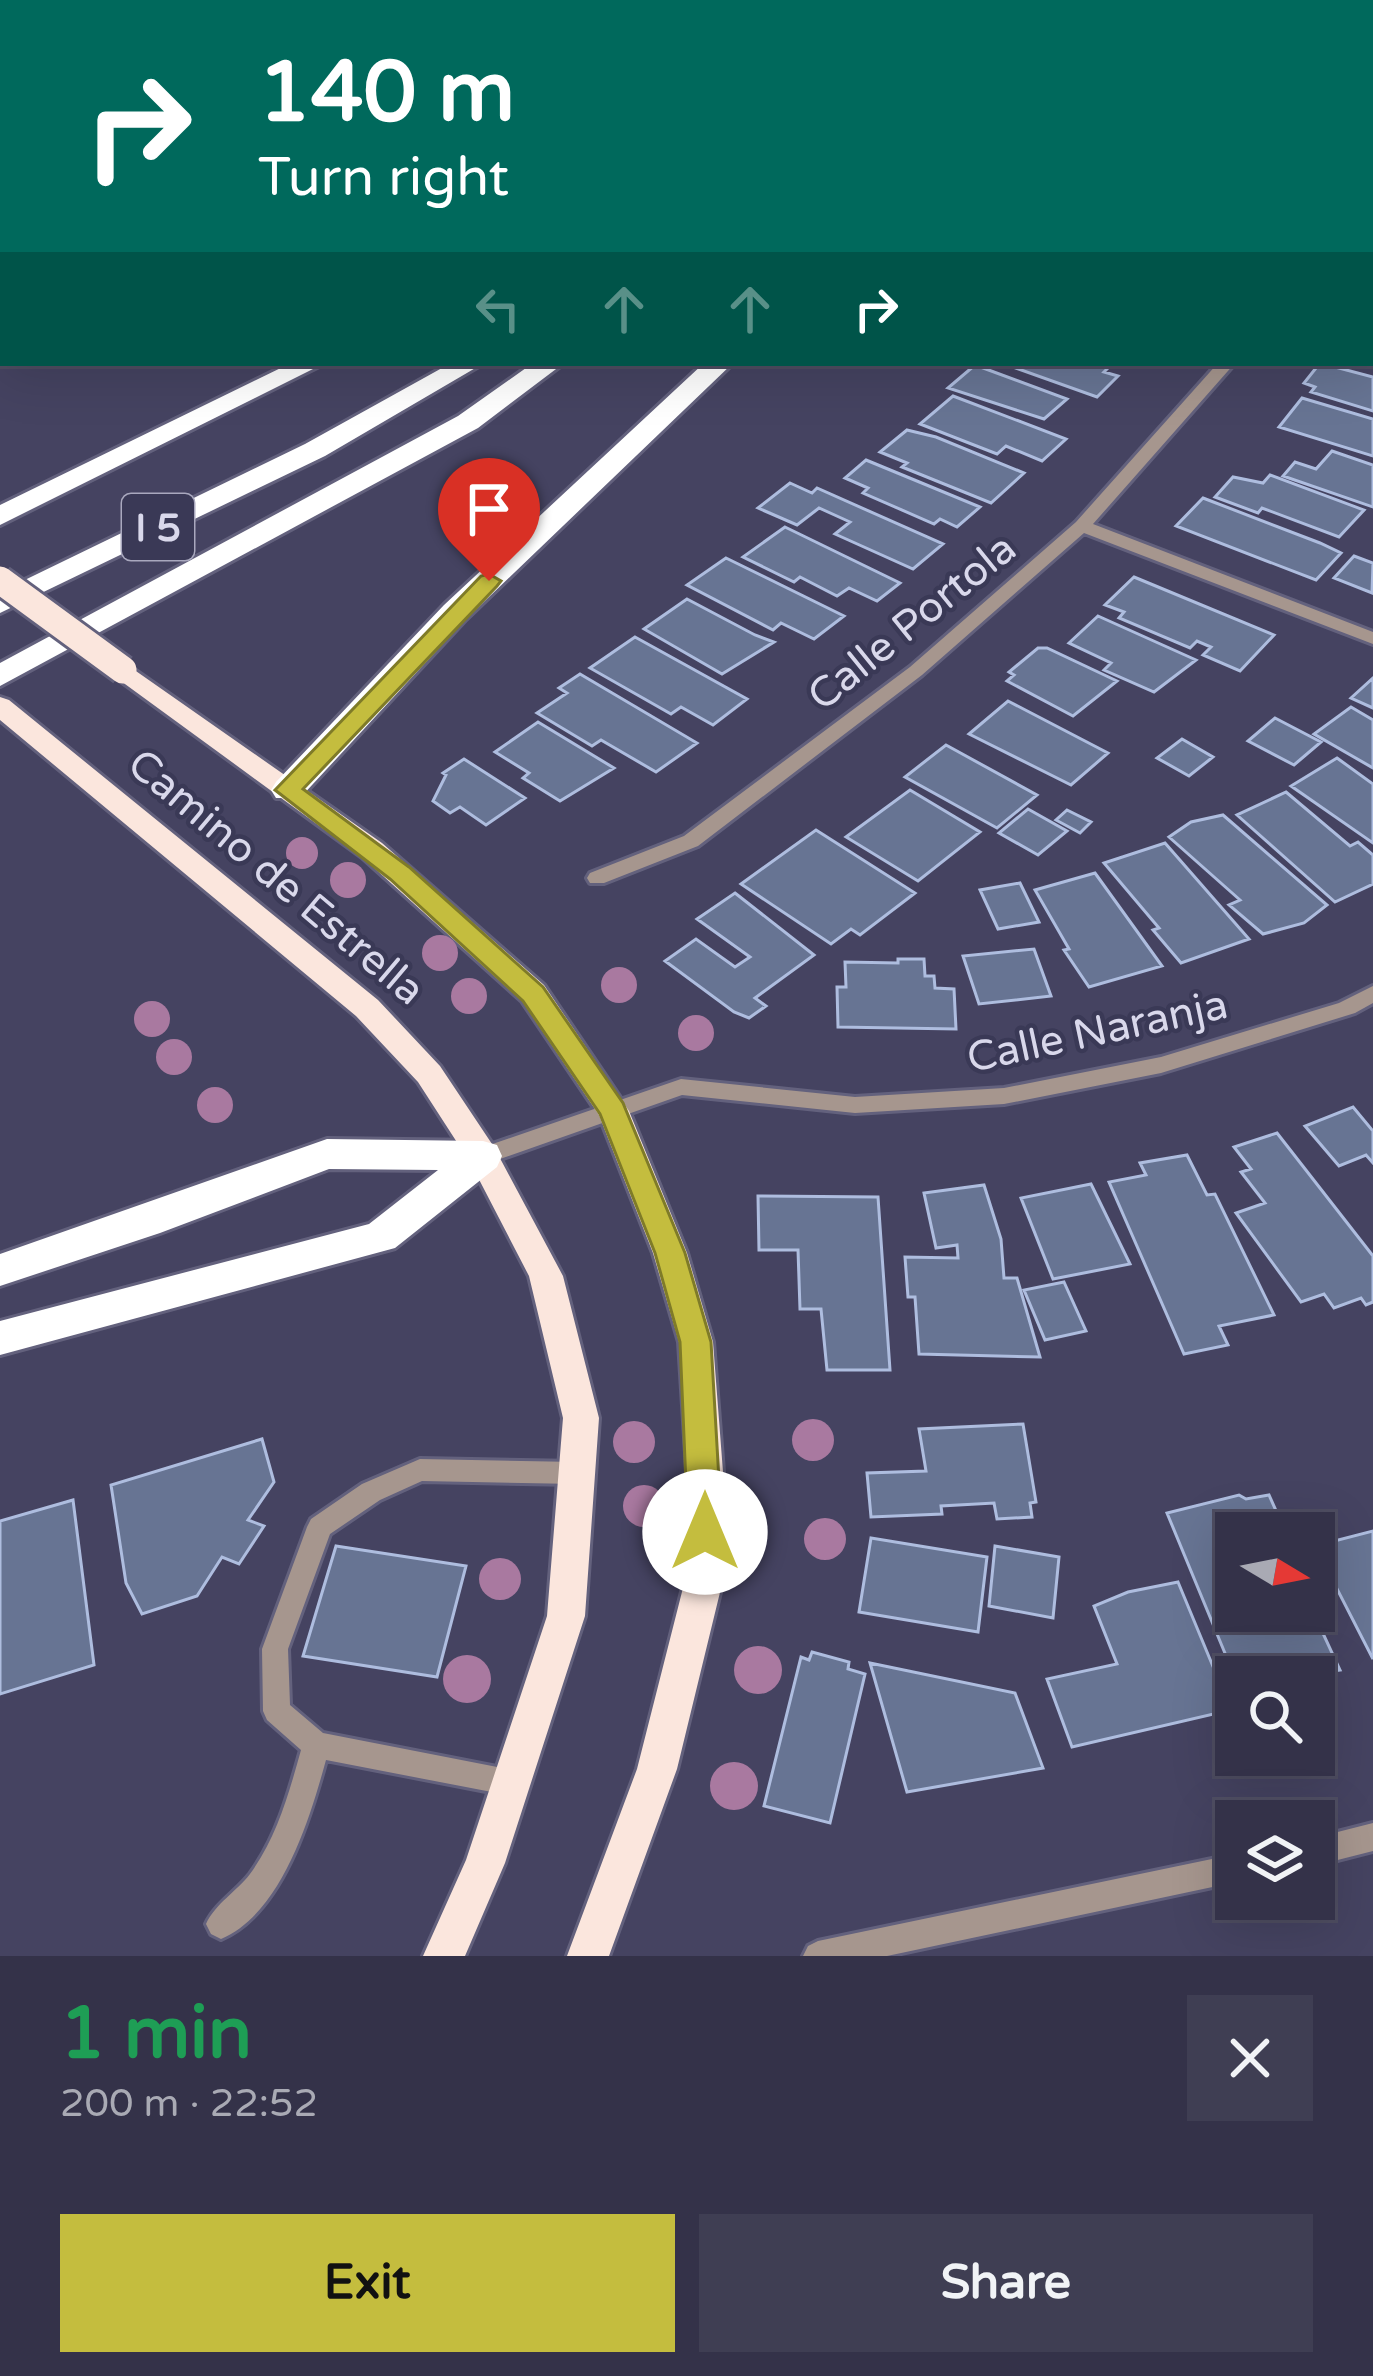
<!DOCTYPE html>
<html lang="en">
<head>
<meta charset="utf-8">
<style>
  :root { --surface:#343249; --page:#3f3e53; --text:#f1f3f6; --muted:#a9aab4; --line:#4e4d61; --accent:#c4bd3e }
  body { margin:0; font-family:"Varela Round",sans-serif; background:var(--page); color:var(--text); height:100vh; display:flex; flex-direction:column; font-size:45px; white-space:nowrap }
  * { box-sizing:border-box; margin:0 }
  p { font-size:39px; color:var(--muted) }
  .icon { flex:none; width:66px; height:66px; fill:none; stroke:currentColor; stroke-width:2; stroke-linecap:round; stroke-linejoin:round }
  .map { position:relative; height:1956px; overflow:hidden }
  .side { display:flex; flex-direction:column; background:var(--surface); flex:1 }
  .side>* { flex:none }
  .banner { position:absolute; left:0px; top:0px; width:1374px; height:366px; box-shadow:0 12px 48px #0002,0 0 0 3px var(--line); background:#00695c; color:#fff; overflow:hidden }
  .needle { width:78px; rotate:100deg }
  .controls { position:absolute; left:1215px; top:1512px; display:grid; gap:24px }
  .controls a { display:grid; place-items:center; width:120px; height:120px; border-radius:0px; background:var(--surface); box-shadow:0 12px 48px #0002,0 0 0 3px var(--line); font-size:60px }
  .pin { position:absolute; display:grid; place-items:center; width:102px; height:102px; color:#fff; margin:-123px -51px; border-radius:50% 50% 50% 0; rotate:-45deg; box-shadow:0 0 12px #0007 }
  .pin .icon { rotate:45deg }
  .me { position:absolute; width:132px; margin:-66px; rotate:0deg; stroke-linejoin:round; filter:drop-shadow(0 0 9px #0008) }
  .turn { display:flex; align-items:center; gap:42px; height:252px; padding:0 60px; font-size:54px }
  .turn .icon { width:156px; height:156px; stroke-width:2.5 }
  .turn b { display:block; font-size:84px; line-height:102px }
  .lanes { display:flex; align-items:center; height:114px; padding:0 60px; background:#0003; justify-content:center; gap:60px; direction:ltr }
  .lanes .off { opacity:.35 }
  .round { display:grid; place-items:center; flex:none; width:126px; height:126px; border-radius:0px; background:var(--page) }
  .summary { display:flex; align-items:center; justify-content:space-between; height:204px; padding:0 60px }
  h1 { font-size:72px; font-weight:800; line-height:90px; color:#1e9e55 }
  .primary-button { display:flex; gap:24px; margin-top:auto; padding:24px 60px }
  .primary-button a { flex:1; height:138px; border-radius:0px; background:var(--accent); color:#111; font-size:48px; font-weight:800; line-height:138px; text-align:center }
  .primary-button a+a { background:var(--page); color:var(--text) }
  .map>svg:first-child { display:block }
  .building { fill:#677493; stroke:#aebddf; stroke-width:3 }
  .lines { fill:none; stroke-linecap:round; stroke-linejoin:round }
  .minor-casing { stroke:#63617d; stroke-width:6 }
  .major-casing { stroke:#63617d; stroke-width:6 }
  .highway-casing { stroke:#63617d; stroke-width:6 }
  .minor { fill:#a6968e; fill-rule:evenodd }
  .major { fill:#fbe6dd; fill-rule:evenodd }
  .highway { fill:#fff; fill-rule:evenodd }
  .major-bridge-casing { stroke:#63617d; stroke-width:33; stroke-linecap:butt }
  .major-bridge { stroke:#fbe6dd; stroke-width:27 }
  .tree { fill:#a979a0 }
  .route { fill:#c4bd3e; stroke:#7f7b28; stroke-width:3 }
  .labels { text-anchor:middle; stroke-width:9; stroke-linejoin:round; paint-order:stroke }
  .shield { fill:#3a3956; stroke:#a9a8be; stroke-width:3 }
  .shield-label { font-size:39px; font-weight:bold; fill:#d9d8eb }
  .street-label { font-size:42px; fill:#d9d8eb; stroke:#3a3956 }
</style>
</head>
<body>
<div class="map">
<svg width="1373" height="1956" viewBox="0 0 1373 1956">
  <rect width="100%" height="100%" fill="#454361"/>
  <path class="building" d="M 1018,363 L 1100,363 L 1110,366 L 1104,372 L 1118,376 L 1097,397 L 1013,367 Z
    M 1320,363 L 1373,377 L 1373,411 L 1311,392 L 1315,387 L 1304,383 Z
    M 975,365 L 1067,399 L 1044,419 L 948,388 Z
    M 953,396 L 1066,439 L 1042,461 L 1006,446 L 997,454 L 920,424 Z
    M 1302,398 L 1373,419 L 1373,456 L 1279,427 Z
    M 907,430 L 936,437 L 1024,473 L 991,503 L 902,467 L 907,463 L 880,452 Z
    M 1332,451 L 1373,465 L 1373,507 L 1283,476 L 1295,462 L 1316,469 Z
    M 866,460 L 980,507 L 957,527 L 940,519 L 934,524 L 863,493 L 868,488 L 845,478 Z
    M 1270,475 L 1364,510 L 1339,537 L 1262,508 L 1258,513 L 1215,497 L 1233,477 L 1263,483 Z
    M 790,483 L 812,493 L 817,488 L 943,544 L 913,569 L 835,534 L 850,522 L 819,508 L 797,525 L 758,508 Z
    M 1203,498 L 1320,543 L 1341,553 L 1316,580 L 1176,526 Z
    M 785,527 L 900,583 L 877,601 L 849,588 L 837,596 L 800,577 L 794,582 L 743,557 Z
    M 1354,556 L 1373,563 L 1372,593 L 1334,578 Z
    M 726,558 L 844,616 L 814,639 L 781,623 L 773,630 L 687,585 Z
    M 1134,577 L 1274,635 L 1240,671 L 1203,655 L 1211,647 L 1197,641 L 1190,648 L 1119,618 L 1124,612 L 1105,605 Z
    M 687,599 L 755,635 L 774,642 L 722,674 L 644,629 Z
    M 1098,616 L 1196,660 L 1154,692 L 1104,670 L 1111,663 L 1069,643 Z
    M 635,637 L 747,699 L 713,725 L 681,707 L 671,714 L 590,668 Z
    M 1038,648 L 1047,648 L 1117,681 L 1073,716 L 1007,681 L 1014,675 L 1009,672 Z
    M 580,674 L 697,743 L 656,772 L 601,740 L 592,746 L 537,713 L 567,693 L 559,688 Z
    M 1373,678 L 1373,708 L 1351,698 Z
    M 1008,701 L 1108,753 L 1071,785 L 969,734 Z
    M 1351,707 L 1373,720 L 1373,768 L 1314,734 Z
    M 1275,718 L 1321,742 L 1294,765 L 1248,741 Z
    M 538,722 L 614,768 L 560,801 L 523,778 L 529,773 L 495,752 Z
    M 1182,739 L 1213,757 L 1189,776 L 1157,758 Z
    M 946,745 L 1037,795 L 997,828 L 905,777 Z
    M 1337,758 L 1373,784 L 1373,843 L 1291,786 Z
    M 464,759 L 525,798 L 486,825 L 460,807 L 450,813 L 433,801 L 446,775 L 443,773 Z
    M 910,790 L 980,832 L 918,881 L 846,837 Z
    M 1286,792 L 1350,846 L 1358,842 L 1373,855 L 1373,884 L 1335,902 L 1237,815 Z
    M 1028,809 L 1067,831 L 1038,855 L 999,833 Z
    M 1067,810 L 1091,822 L 1080,833 L 1056,820 Z
    M 1223,815 L 1327,905 L 1304,923 L 1263,934 L 1229,905 L 1240,900 L 1169,837 L 1191,822 Z
    M 816,830 L 915,893 L 860,935 L 851,929 L 831,944 L 741,884 Z
    M 1165,843 L 1249,939 L 1181,963 L 1153,930 L 1159,928 L 1104,863 Z
    M 1095,873 L 1162,966 L 1089,987 L 1064,950 L 1069,949 L 1035,890 Z
    M 1020,883 L 1039,922 L 998,929 L 980,890 Z
    M 735,893 L 814,955 L 755,998 L 766,1006 L 749,1018 L 734,1012 L 665,961 L 696,939 L 735,967 L 750,957 L 697,919 Z
    M 1034,949 L 1051,996 L 979,1004 L 963,956 Z
    M 898,959 L 924,959 L 925,976 L 934,976 L 935,988 L 954,989 L 956,1029 L 838,1027 L 837,987 L 846,987 L 845,962 L 898,963 Z
    M 1353,1107 L 1373,1131 L 1373,1163 L 1366,1155 L 1339,1166 L 1305,1126 Z
    M 1277,1133 L 1373,1256 L 1373,1302 L 1366,1305 L 1361,1298 L 1334,1308 L 1324,1294 L 1301,1302 L 1236,1213 L 1265,1203 L 1241,1172 L 1251,1169 L 1234,1147 Z
    M 1187,1155 L 1207,1195 L 1215,1194 L 1274,1315 L 1219,1326 L 1228,1345 L 1184,1354 L 1109,1182 L 1146,1175 L 1140,1163 Z
    M 1091,1184 L 1130,1264 L 1053,1279 L 1021,1198 Z
    M 984,1185 L 1001,1239 L 1004,1278 L 1017,1278 L 1040,1357 L 919,1354 L 915,1297 L 908,1297 L 905,1257 L 958,1258 L 957,1245 L 936,1248 L 924,1193 Z
    M 758,1196 L 878,1197 L 890,1370 L 827,1370 L 821,1309 L 800,1309 L 798,1250 L 759,1250 Z
    M 1064,1282 L 1086,1331 L 1045,1340 L 1024,1290 Z
    M 1023,1424 L 1036,1502 L 1030,1503 L 1032,1517 L 997,1519 L 994,1503 L 941,1506 L 942,1514 L 871,1517 L 867,1473 L 926,1471 L 919,1429 Z
    M 262,1439 L 274,1482 L 248,1520 L 264,1526 L 239,1564 L 222,1557 L 197,1596 L 142,1614 L 126,1583 L 111,1485 Z
    M 1239,1495 L 1246,1499 L 1269,1495 L 1286,1533 L 1236,1533 L 1236,1611 L 1314,1611 L 1314,1595 L 1322,1613 L 1314,1614 L 1340,1670 L 1288,1677 L 1283,1664 L 1234,1675 L 1167,1513 Z
    M 73,1500 L 94,1665 L 0,1694 L 0,1521 Z
    M 1373,1531 L 1373,1659 L 1315,1546 Z
    M 871,1538 L 987,1557 L 978,1632 L 859,1612 Z
    M 336,1546 L 466,1566 L 437,1677 L 303,1656 Z
    M 995,1546 L 1059,1557 L 1053,1618 L 989,1606 Z
    M 1178,1582 L 1231,1710 L 1072,1747 L 1047,1679 L 1117,1664 L 1094,1606 L 1128,1592 Z
    M 812,1652 L 849,1662 L 848,1669 L 865,1674 L 830,1823 L 764,1806 L 801,1657 L 809,1660 Z
    M 870,1663 L 1015,1693 L 1043,1768 L 907,1792 Z"/>
  <g class="lines">
    <defs>
      <path id="minor" d="M 138,0 L 150,0 L 151,3 L 139,3 Z
        M 320,0 L 347,0 L 344,3 L 317,3 Z
        M 3,53 L 3,61 L 0,62 L 0,54 Z
        M 1371,153 L 1373,153 L 1371,164 Z
        M 1218,363 L 1235,363 L 1093,524 L 1373,632 L 1373,644 L 1084,533 L 922,675 L 698,846 L 604,883 L 590,883 L 587,878 L 590,873 L 684,836 L 910,667 L 1076,522 Z
        M 1373,986 L 1373,1003 L 1355,1013 L 1161,1073 L 1004,1104 L 855,1113 L 682,1095 L 483,1165 L 475,1162 L 472,1156 L 475,1150 L 681,1079 L 855,1097 L 1004,1088 L 1161,1057 L 1339,1003 Z
        M 420,1459 L 577,1462 L 586,1465 L 590,1473 L 586,1481 L 577,1484 L 422,1481 L 380,1500 L 330,1534 L 288,1649 L 290,1705 L 323,1733 L 512,1770 L 522,1774 L 526,1783 L 522,1792 L 512,1796 L 326,1760 C 310,1818 282,1913 221,1939 L 211,1934 L 206,1924 C 215,1904 237,1891 250,1874 C 277,1837 289,1793 301,1750 L 267,1720 L 263,1711 L 262,1649 L 307,1527 L 311,1519 L 362,1484 Z
        M 1373,1823 L 1373,1851 L 1314,1866 L 1314,1838 Z
        M 1236,1854 L 1236,1882 L 887,1956 L 803,1956 L 808,1946 L 818,1941 Z"/>
      <path id="major" d="M 123,662 L 382,843 L 544,985 L 629,1111 L 687,1253 L 713,1342 L 724,1485 L 723,1580 L 677,1769 L 609,1956 L 567,1956 L 637,1769 L 685,1580 L 688,1485 L 679,1342 L 653,1253 L 599,1115 L 522,1001 L 362,857 L 114,676 L 110,670 Z
        M 0,697 L 9,700 L 378,1000 L 440,1066 L 494,1147 L 563,1276 L 599,1418 L 585,1616 L 505,1863 L 465,1956 L 423,1956 L 466,1860 L 547,1616 L 563,1418 L 529,1276 L 471,1164 L 418,1082 L 356,1016 L 0,720 Z"/>
      <path id="highway" d="M 795,0 L 821,0 L 793,3 Z
        M 915,0 L 940,0 L 913,3 Z
        M 1057,0 L 1082,0 L 1055,3 Z
        M 1147,0 L 1171,0 L 1145,3 Z
        M 3,315 L 3,331 L 0,332 L 0,316 Z
        M 291,363 L 325,363 L 0,525 L 0,505 Z
        M 451,363 L 484,363 L 325,456 L 0,613 L 0,592 L 305,444 Z
        M 533,363 L 564,363 L 478,428 L 0,686 L 0,663 L 458,416 Z
        M 704,363 L 733,363 L 466,619 L 300,798 L 276,798 L 271,790 L 276,782 L 444,605 Z
        M 327,1139 L 483,1141 L 497,1145 L 502,1156 L 497,1167 L 395,1248 L 0,1355 L 0,1321 L 369,1224 L 438,1170 L 329,1169 L 160,1233 L 0,1286 L 0,1254 Z"/>
    </defs>
    <use href="#minor" class="minor-casing"/>
    <use href="#major" class="major-casing"/>
    <use href="#highway" class="highway-casing"/>
    <use href="#minor" class="minor"/>
    <use href="#major" class="major"/>
    <use href="#highway" class="highway"/>
    <defs>
      <path id="major-bridge" d="M 0,580 L 123,670"/>
    </defs>
    <use href="#major-bridge" class="major-bridge-casing"/>
    <use href="#major-bridge" class="major-bridge"/>
  </g>
  <g class="tree">
    <circle cx="302" cy="853" r="16"/>
    <circle cx="348" cy="880" r="18"/>
    <circle cx="440" cy="953" r="18"/>
    <circle cx="619" cy="985" r="18"/>
    <circle cx="469" cy="996" r="18"/>
    <circle cx="152" cy="1019" r="18"/>
    <circle cx="696" cy="1033" r="18"/>
    <circle cx="174" cy="1057" r="18"/>
    <circle cx="215" cy="1105" r="18"/>
    <circle cx="813" cy="1440" r="21"/>
    <circle cx="634" cy="1442" r="21"/>
    <circle cx="644" cy="1506" r="21"/>
    <circle cx="825" cy="1539" r="21"/>
    <circle cx="500" cy="1579" r="21"/>
    <circle cx="758" cy="1670" r="24"/>
    <circle cx="467" cy="1679" r="24"/>
    <circle cx="734" cy="1786" r="24"/>
  </g>
  <path class="route" d="M 489,574 L 501,581 L 497,586 L 303,789 L 409,867 L 543,987 L 623,1103 L 685,1253 L 711,1342 L 722,1532 L 717,1543 L 705,1547 L 693,1543 L 688,1532 L 680,1342 L 655,1253 L 600,1114 L 523,1001 L 390,879 L 275,790 L 481,576 Z"/>
  <g class="labels">
    <rect class="shield" x="122" y="494" width="72" height="66" rx="9"/>
    <g class="shield-label">
      <text x="158" y="541">I 5</text>
    </g>
    <g class="street-label">
      <text transform="translate(911 621) rotate(-39)" y="15">Calle Portola</text>
      <text transform="translate(277 876) rotate(40)" y="15">Camino de Estrella</text>
      <text transform="translate(1097 1030) rotate(-12)" y="15">Calle Naranja</text>
    </g>
  </g>
</svg>
<div class="controls">
<a><svg class="needle" viewBox="-14 -14 28 28"><path d="M0-13l5 13h-10z" fill="#e53935"/><path d="M0 13l5-13h-10z" fill="#a9aab4"/></svg></a>
<a><svg class="icon" aria-label="search" viewBox="0 0 24 24"><circle cx="10" cy="10" r="6"/><path d="M15 15l6 6"/></svg></a>
<a><svg class="icon" aria-label="layers" viewBox="0 0 24 24"><path d="M12 4l9 5-9 5-9-5zM3 14l9 5 9-5"/></svg></a>
</div>
<div class="pin" style="left:489px;top:581px;background:#d93025"><svg class="icon" aria-label="arrive" viewBox="0 0 24 24"><path d="M6 21V4h12l-3 4 3 4H6"/></svg></div>
<svg class="me" style="left:705px;top:1532px" viewBox="-20 -20 40 40"><circle r="19" fill="#fff"/><path d="M0-13L10 11 0 6-10 11z" fill="#c4bd3e"/></svg>
<div class="banner">
<div class="turn"><svg class="icon" aria-label="right" viewBox="0 0 24 24"><path d="M7 20v-9h11M14 6l5 5-5 5"/></svg><div><b>140 m</b>Turn right</div></div>
<div class="lanes"><svg class="icon off" aria-label="left" viewBox="0 0 24 24"><path d="M17 20v-9H6M10 6l-5 5 5 5"/></svg><svg class="icon off" aria-label="ahead" viewBox="0 0 24 24"><path d="M12 20V5M6 11l6-6 6 6"/></svg><svg class="icon off" aria-label="ahead" viewBox="0 0 24 24"><path d="M12 20V5M6 11l6-6 6 6"/></svg><svg class="icon" aria-label="right" viewBox="0 0 24 24"><path d="M7 20v-9h11M14 6l5 5-5 5"/></svg></div>
</div>
</div>
<section class="side">
<div class="summary"><div><h1>1 min</h1><p>200 m · 22:52</p></div><a class="round"><svg class="icon" aria-label="close" viewBox="0 0 24 24"><path d="M6 6l12 12M18 6L6 18"/></svg></a></div>
<div class="primary-button"><a>Exit</a><a>Share</a></div>
</section>
</body>
</html>
